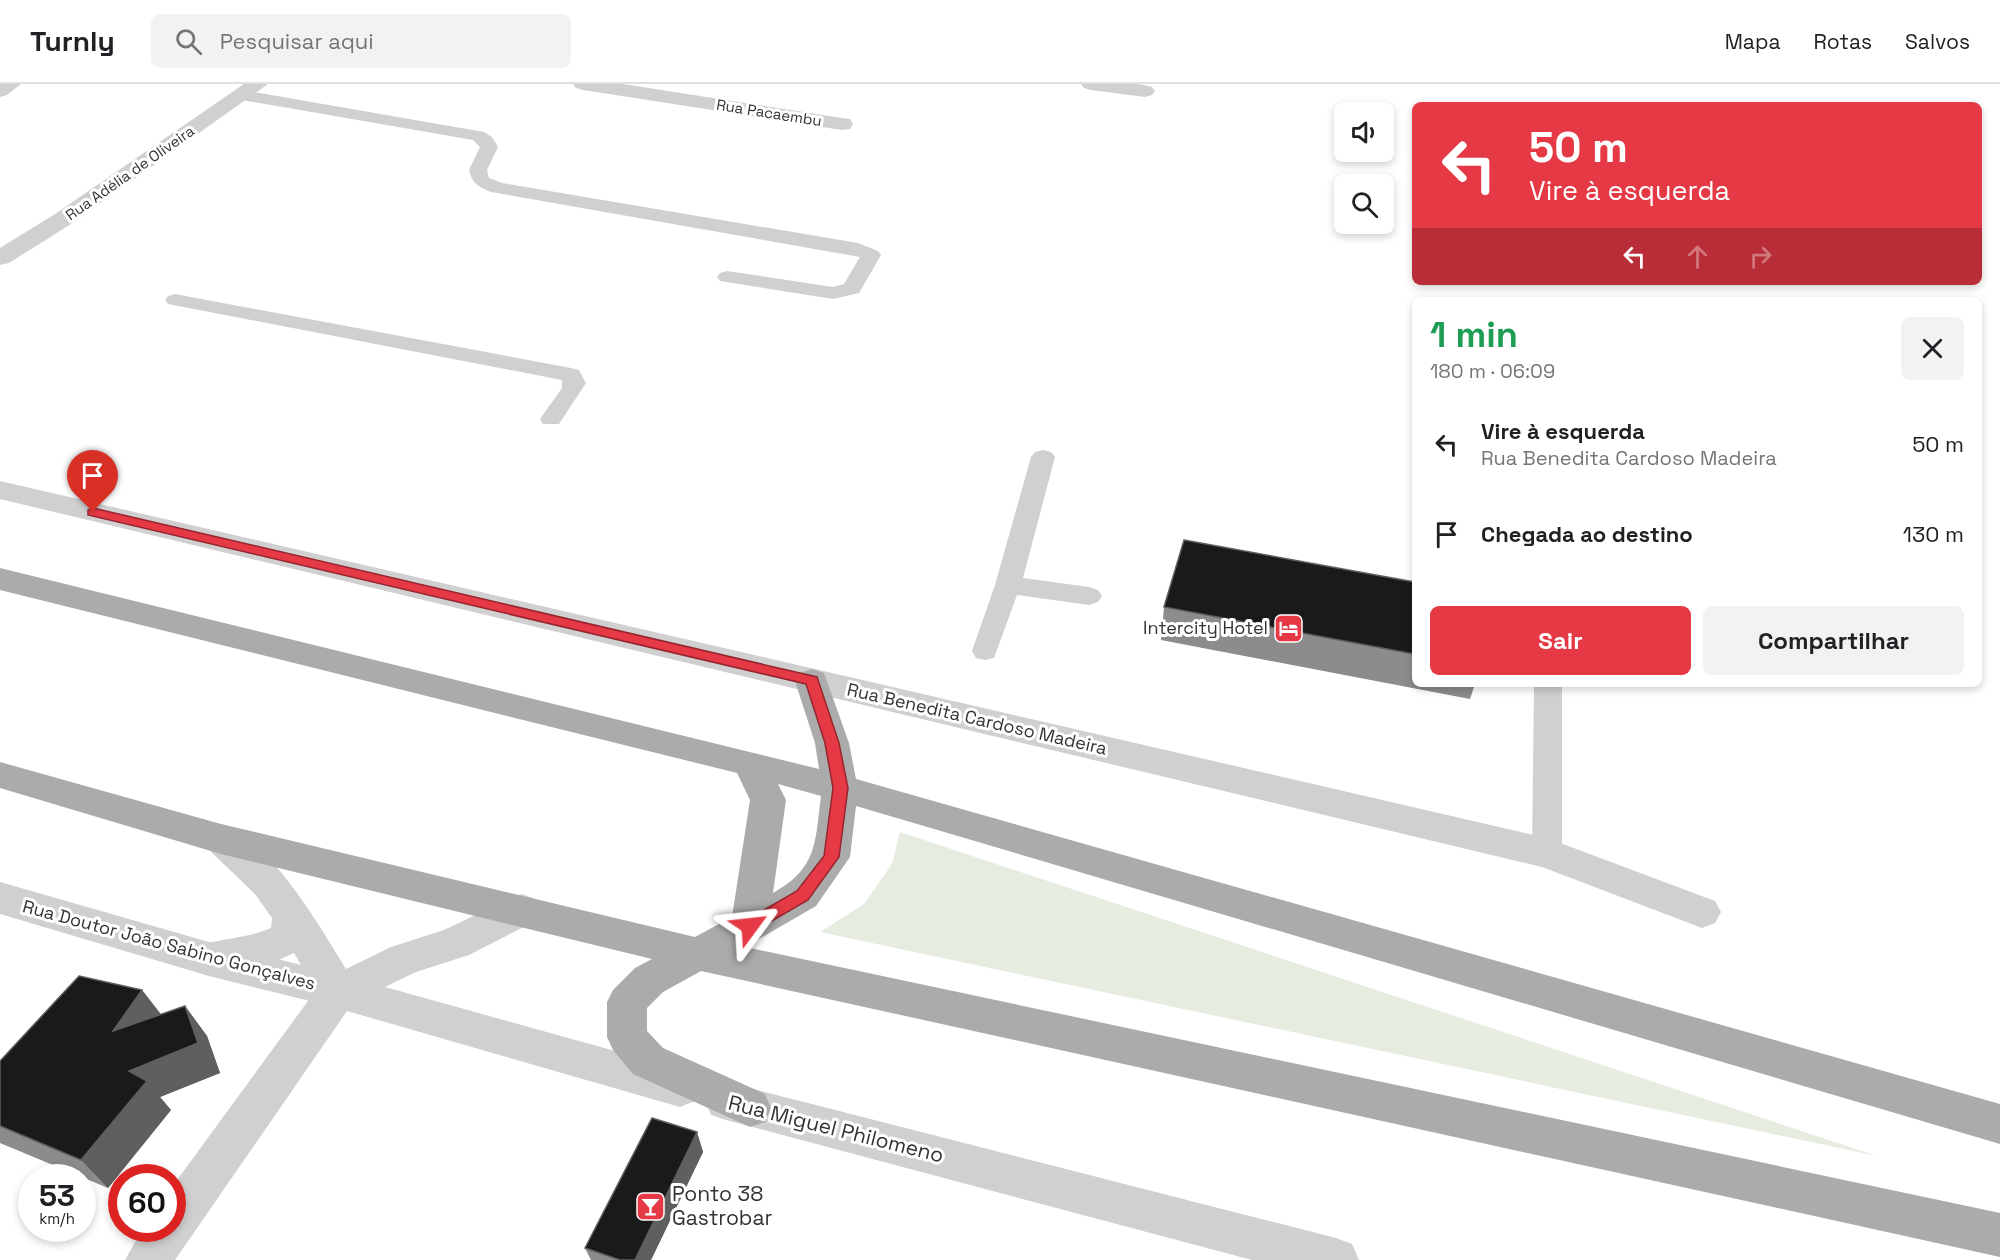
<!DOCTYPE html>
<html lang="pt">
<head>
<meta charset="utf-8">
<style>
  :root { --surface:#fff; --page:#f2f2f2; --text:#202124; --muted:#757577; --line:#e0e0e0; --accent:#e63946 }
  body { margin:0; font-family:"Space Grotesk",sans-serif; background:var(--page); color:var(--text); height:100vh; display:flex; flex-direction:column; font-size:22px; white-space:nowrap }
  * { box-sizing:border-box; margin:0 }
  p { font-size:20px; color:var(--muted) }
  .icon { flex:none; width:33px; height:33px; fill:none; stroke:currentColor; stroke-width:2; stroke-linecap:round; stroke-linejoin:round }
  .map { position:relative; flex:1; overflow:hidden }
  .drawer { position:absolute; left:1412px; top:213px; width:570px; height:390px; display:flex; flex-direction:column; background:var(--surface); border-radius:9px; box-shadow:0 3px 9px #0003 }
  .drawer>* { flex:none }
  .banner { position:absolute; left:1412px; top:18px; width:570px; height:183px; border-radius:9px; box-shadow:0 3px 9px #0003; background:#e63946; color:#fff; overflow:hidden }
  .buttons { position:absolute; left:1334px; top:18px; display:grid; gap:12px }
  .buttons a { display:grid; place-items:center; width:60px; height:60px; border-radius:9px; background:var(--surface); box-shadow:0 3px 9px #0003; font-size:30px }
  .speed { position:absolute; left:18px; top:1080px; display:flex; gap:12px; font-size:30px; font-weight:700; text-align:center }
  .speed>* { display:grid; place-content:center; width:78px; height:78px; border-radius:50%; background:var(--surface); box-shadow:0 3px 9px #0003; line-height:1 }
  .speed small { font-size:15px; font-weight:400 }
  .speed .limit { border:9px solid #d22; background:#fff; color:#111 }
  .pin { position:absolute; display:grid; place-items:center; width:51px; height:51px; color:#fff; margin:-62px -26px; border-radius:50% 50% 50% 0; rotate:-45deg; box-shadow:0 0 6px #0007 }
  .pin .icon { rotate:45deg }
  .me { position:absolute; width:66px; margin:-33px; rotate:60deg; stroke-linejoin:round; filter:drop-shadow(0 0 4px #0008) }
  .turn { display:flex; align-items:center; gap:21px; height:126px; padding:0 18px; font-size:27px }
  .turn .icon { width:78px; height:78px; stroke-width:2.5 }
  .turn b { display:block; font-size:42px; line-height:51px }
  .lanes { display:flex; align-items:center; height:57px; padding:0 18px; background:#0003; justify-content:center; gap:30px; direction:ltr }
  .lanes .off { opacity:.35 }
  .round { display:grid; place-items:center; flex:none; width:63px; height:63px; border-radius:9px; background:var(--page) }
  .summary { display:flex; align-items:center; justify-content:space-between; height:102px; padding:0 18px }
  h1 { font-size:36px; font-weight:700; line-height:45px; color:#1e9e55 }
  .action { display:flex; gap:12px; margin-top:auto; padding:12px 18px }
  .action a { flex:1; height:69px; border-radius:9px; background:var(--accent); color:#fff; font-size:24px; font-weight:700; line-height:69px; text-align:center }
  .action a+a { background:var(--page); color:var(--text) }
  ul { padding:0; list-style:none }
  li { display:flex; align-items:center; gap:18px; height:90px; padding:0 18px }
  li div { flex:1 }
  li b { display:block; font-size:22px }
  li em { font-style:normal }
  header { display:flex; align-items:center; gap:36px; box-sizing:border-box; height:84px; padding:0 30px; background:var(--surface); border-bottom:2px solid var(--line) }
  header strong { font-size:28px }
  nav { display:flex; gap:33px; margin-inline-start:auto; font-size:21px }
  .search { width:420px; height:54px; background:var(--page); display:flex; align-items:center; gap:15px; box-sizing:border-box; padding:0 21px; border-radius:9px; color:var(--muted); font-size:22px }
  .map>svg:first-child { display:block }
  .green { fill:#e6ecdf }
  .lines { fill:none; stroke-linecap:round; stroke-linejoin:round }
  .service { fill:#d0d0d0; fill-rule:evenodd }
  .minor { fill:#d0d0d0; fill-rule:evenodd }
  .tertiary { fill:#d0d0d0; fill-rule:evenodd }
  .primary { fill:#ababab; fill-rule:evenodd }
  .wall { fill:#8c8c8c }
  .shaded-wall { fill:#5f5f5f }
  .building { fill:#1a1a1a; stroke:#5f5f5f; stroke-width:1.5 }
  .route { fill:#e63946; stroke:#96252e; stroke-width:1.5 }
  .labels { text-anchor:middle; stroke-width:6; stroke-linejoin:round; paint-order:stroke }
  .far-street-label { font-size:15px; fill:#333; stroke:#fff }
  .poi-label { font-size:18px; fill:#333; stroke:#fff; text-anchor:end }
  .street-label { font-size:18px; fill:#333; stroke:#fff }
  .near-street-label { font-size:21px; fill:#333; stroke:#fff }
  .near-poi-label { font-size:21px; fill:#333; stroke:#fff; text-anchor:start }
</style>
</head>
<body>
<header>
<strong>Turnly</strong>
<div class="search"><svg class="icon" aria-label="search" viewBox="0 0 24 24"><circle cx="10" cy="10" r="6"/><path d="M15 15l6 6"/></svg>Pesquisar aqui</div>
<nav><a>Mapa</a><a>Rotas</a><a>Salvos</a></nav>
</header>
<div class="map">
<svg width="2000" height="1176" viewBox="0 0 2000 1176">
  <rect width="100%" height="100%" fill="#fff"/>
  <path class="green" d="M 900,748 L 1877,1072 L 820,848 L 864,820 L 892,780 Z"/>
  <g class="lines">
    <path class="service" d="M 242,6 L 484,48 L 492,53 L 498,63 L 487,86 L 489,94 L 502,99 L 858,159 L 878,167 L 881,171 L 859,209 L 833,215 L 720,197 L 717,193 L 720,189 L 727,187 L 833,203 L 844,200 L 860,173 L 491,108 C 478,102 473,101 469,86 L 480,63 L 473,56 L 236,15 L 233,11 Z
      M 175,210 L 571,284 L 579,286 L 586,299 L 559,340 L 543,340 L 540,335 L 562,304 L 562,296 L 168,220 L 165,216 L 168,212 Z
      M 1043,366 L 1051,368 L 1055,373 L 1023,494 L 1089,503 L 1098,506 L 1102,512 L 1098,518 L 1089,521 L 1017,511 L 994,574 L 985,576 L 976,574 L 972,567 L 995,501 L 1031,373 L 1035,368 Z
      M 1534,600 L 1562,600 L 1562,769 L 1558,778 L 1547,781 L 1536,778 L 1532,769 Z"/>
    <path class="minor" d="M 573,0 L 623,0 L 842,34 L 850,35 L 853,40 L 850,45 L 842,46 L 583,6 L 576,4 Z
      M 1081,0 L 1139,0 L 1152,3 L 1155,7 L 1152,11 L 1145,13 L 1091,6 L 1084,4 Z
      M 0,397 L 1547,754 L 1715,817 L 1721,828 L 1715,839 L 1702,844 L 1542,783 L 0,415 Z
      M 0,798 L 209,858 L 338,890 L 352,895 L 358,907 L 352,919 L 338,924 L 209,892 L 0,830 Z"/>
    <path class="tertiary" d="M 0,0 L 21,0 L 7,11 L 0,13 Z
      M 244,0 L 268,0 L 71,140 L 9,179 L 0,181 L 0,164 L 55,130 Z
      M 221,740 C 271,757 319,841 346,885 L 391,863 L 444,846 L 509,815 L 522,810 L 535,815 L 541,826 L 535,837 L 469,871 L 416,888 L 385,903 L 680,985 L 695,991 L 701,1004 L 695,1017 L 680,1023 L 347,927 L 175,1176 L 125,1176 L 143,1144 L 172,1144 L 172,1103 L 316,906 L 294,869 C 265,882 227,898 195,887 L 189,875 L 195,863 C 220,854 246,855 271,844 L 272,834 L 255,810 L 208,765 L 203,755 L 208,745 Z
      M 726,998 L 1336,1154 L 1352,1160 L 1359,1176 L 1252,1176 L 726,1036 L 711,1031 L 705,1017 L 711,1003 Z"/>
    <path class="primary" d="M 0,484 L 819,685 L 815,659 L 795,597 L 800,589 L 812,585 L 824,589 L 849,659 L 856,695 L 2000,1020 L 2000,1060 L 856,722 L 850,773 L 816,822 L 745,863 L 2000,1129 L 2000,1173 L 701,887 L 663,908 L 647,924 L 647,947 L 663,964 L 765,1010 L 771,1024 L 765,1038 L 750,1043 L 633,990 L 613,966 L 607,953 L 607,918 L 613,906 L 635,884 L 652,875 L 221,770 L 0,704 L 0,678 L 221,740 L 695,853 L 732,833 L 750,716 L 737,689 L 0,506 ZM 778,700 L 821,712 C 815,758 818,784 773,809 L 786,716 Z"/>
  </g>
  <path class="wall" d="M 1414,498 L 1414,600 L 1475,600 L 1470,615 L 1161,556 L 1164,523 Z
    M 142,906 L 161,930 L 185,922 L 207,952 L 220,989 L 160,1013 L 171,1026 L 108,1104 L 0,1059 L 0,977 Z
    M 697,1048 L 703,1068 L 651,1176 L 591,1176 L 585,1164 Z"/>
  <path class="shaded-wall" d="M 142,906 L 165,936 L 113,947 Z
    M 185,922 L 207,952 L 220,989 L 160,1013 L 171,1026 L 108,1104 L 81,1076 L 129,987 Z
    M 697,1048 L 703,1068 L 651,1176 L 635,1176 Z"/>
  <path class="building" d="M 1184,456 L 1414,498 L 1414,570 L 1164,523 Z
    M 79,892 L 142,906 L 113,947 L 185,922 L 198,959 L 129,987 L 147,997 L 81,1076 L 0,1042 L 0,977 Z
    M 652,1034 L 697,1048 L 635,1176 L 620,1176 L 585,1164 Z"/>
  <path class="route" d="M 93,424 L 817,593 L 839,659 L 848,704 L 839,773 L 808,816 L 756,846 L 745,846 L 742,842 L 745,837 L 797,807 L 824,772 L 833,704 L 825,659 L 806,600 L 88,431 L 88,426 Z"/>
  <defs>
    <symbol id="hotel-square" viewBox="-11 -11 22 22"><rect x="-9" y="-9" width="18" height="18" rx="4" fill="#e63946" stroke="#fff"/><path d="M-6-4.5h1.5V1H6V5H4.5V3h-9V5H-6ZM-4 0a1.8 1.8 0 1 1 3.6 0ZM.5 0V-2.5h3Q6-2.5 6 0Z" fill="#fff"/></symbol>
    <symbol id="bar-square" viewBox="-11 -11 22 22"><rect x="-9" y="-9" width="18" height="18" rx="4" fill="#e63946" stroke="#fff"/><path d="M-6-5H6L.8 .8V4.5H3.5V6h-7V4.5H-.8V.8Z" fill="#fff"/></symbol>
  </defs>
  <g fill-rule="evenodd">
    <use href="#hotel-square" x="1272" y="528" width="33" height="33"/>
    <use href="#bar-square" x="634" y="1106" width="33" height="33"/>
  </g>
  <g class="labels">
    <g class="far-street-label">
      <text transform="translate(769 29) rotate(9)" y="5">Rua Pacaembu</text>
      <text transform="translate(130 89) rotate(-35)" y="5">Rua Adélia de Oliveira</text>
    </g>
    <g class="poi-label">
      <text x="1268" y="550">Intercity Hotel</text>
    </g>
    <g class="street-label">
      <text transform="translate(977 635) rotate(13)" y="6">Rua Benedita Cardoso Madeira</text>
      <text transform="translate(169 861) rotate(15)" y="6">Rua Doutor João Sabino Gonçalves</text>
    </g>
    <g class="near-street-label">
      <text transform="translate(836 1045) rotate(14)" y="7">Rua Miguel Philomeno</text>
    </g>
    <g class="near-poi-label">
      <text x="672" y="1117">Ponto 38<tspan x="672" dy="24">Gastrobar</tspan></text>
    </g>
  </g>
</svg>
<div class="buttons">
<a><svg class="icon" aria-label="sound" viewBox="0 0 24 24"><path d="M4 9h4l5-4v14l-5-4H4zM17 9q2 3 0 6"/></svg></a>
<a><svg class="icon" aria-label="search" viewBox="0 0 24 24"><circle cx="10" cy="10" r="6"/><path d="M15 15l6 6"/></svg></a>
</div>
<div class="speed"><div>53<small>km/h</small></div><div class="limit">60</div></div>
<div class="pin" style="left:93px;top:428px;background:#d93025"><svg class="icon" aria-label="arrive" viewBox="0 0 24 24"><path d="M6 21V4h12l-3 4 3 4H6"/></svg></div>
<svg class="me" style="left:750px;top:842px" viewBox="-20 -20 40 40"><path d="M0-17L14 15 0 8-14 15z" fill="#e63946" stroke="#fff" stroke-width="4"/></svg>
<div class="banner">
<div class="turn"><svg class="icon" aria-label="left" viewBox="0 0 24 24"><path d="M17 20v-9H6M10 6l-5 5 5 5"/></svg><div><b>50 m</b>Vire à esquerda</div></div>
<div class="lanes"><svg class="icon" aria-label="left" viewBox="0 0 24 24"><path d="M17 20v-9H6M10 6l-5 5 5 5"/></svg><svg class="icon off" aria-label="ahead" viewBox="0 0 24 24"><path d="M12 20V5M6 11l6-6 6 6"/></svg><svg class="icon off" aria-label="right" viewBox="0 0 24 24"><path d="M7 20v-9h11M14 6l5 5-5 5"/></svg></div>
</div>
<section class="drawer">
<div class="summary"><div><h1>1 min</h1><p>180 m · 06:09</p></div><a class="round"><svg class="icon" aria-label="close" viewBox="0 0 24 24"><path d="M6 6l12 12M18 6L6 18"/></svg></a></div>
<ul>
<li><svg class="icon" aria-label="left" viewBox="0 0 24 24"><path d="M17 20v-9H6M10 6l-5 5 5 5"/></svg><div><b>Vire à esquerda</b><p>Rua Benedita Cardoso Madeira</p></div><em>50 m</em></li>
<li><svg class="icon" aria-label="arrive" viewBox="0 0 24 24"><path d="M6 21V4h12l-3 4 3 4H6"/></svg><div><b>Chegada ao destino</b></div><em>130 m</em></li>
</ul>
<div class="action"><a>Sair</a><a>Compartilhar</a></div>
</section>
</div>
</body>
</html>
